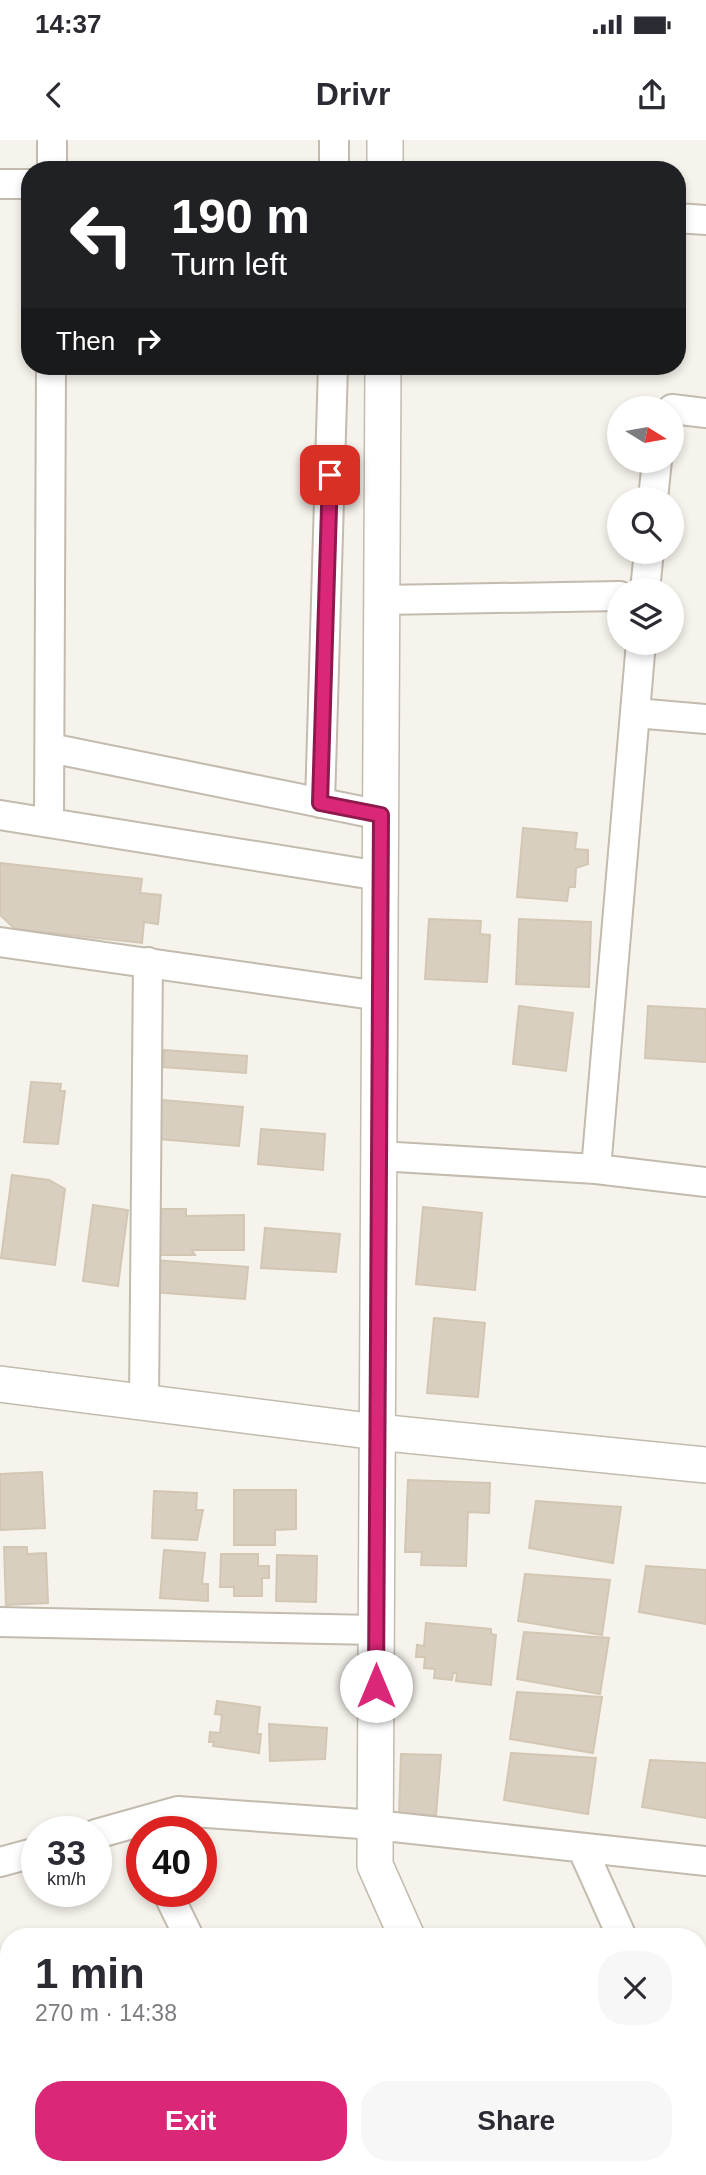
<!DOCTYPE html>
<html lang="en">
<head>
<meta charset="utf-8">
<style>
  :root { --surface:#fff; --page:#f7f7f7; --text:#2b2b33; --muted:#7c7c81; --accent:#db2777 }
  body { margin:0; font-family:Arial,sans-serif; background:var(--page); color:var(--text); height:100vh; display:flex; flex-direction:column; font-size:26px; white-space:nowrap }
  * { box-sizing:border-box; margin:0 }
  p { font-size:23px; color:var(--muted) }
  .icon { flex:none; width:38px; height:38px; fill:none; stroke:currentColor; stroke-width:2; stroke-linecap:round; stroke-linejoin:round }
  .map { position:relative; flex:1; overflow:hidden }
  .details { position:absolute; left:0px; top:1788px; width:707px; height:247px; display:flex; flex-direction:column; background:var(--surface); border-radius:28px 28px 0 0; box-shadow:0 4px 10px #0003 }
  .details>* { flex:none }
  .guide { position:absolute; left:21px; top:21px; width:665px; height:214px; border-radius:28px; box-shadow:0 4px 10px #0003; background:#202124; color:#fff; overflow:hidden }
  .needle { width:46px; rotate:101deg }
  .buttons { position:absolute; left:607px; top:256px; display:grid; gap:14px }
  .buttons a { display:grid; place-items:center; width:77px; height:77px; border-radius:50%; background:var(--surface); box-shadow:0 4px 10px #0003; font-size:35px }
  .speed { position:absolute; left:21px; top:1676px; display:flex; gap:14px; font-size:35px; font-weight:700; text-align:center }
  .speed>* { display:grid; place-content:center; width:91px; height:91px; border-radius:50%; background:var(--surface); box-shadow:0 4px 10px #0003; line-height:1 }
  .speed small { font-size:18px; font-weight:400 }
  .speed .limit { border:10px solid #d22; background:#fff; color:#111 }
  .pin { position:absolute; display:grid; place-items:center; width:60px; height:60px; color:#fff; margin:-30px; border-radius:14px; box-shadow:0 4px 10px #0006 }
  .me { position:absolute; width:77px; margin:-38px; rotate:0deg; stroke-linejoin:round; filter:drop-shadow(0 0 5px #0008) }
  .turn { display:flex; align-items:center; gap:24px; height:147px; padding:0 35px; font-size:32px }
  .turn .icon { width:91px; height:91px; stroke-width:2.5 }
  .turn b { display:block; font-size:49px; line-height:60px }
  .then { display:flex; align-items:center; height:66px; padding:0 35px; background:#0003; gap:14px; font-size:26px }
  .round { display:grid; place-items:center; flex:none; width:74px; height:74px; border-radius:28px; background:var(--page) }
  .overview { display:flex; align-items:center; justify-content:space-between; height:119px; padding:0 35px }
  h1 { font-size:42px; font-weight:600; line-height:52px }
  .action { display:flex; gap:14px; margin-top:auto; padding:14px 35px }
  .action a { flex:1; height:80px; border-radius:28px; background:var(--accent); color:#fff; font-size:28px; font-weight:600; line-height:80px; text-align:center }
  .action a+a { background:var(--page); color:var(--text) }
  .status { display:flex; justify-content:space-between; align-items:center; height:49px; padding:0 35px; background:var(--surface); direction:ltr }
  .status svg { height:19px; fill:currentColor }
  header { display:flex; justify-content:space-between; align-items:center; height:91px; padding:0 35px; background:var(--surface); font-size:32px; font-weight:600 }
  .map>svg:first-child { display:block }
  .building { fill:#d8cfc1; stroke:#d3c7b4; stroke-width:2 }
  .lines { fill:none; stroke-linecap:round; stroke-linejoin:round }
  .minor-casing { stroke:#c2bbae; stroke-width:32 }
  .tertiary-casing { stroke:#c2bbae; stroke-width:38 }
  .minor { stroke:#fff; stroke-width:28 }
  .tertiary { stroke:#fff; stroke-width:35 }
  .route-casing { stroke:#8e194d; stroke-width:18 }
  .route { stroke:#db2777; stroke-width:12 }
</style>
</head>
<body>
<div class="status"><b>14:37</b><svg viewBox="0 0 49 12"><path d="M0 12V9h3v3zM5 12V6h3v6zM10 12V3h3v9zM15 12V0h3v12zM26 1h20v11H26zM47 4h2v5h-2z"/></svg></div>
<header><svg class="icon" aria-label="back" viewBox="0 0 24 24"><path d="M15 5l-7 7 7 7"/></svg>Drivr<svg class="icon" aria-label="share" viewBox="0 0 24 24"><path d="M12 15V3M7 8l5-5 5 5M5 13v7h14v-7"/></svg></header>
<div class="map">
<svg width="706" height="2035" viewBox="0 0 706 2035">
  <rect width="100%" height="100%" fill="#f6f3ec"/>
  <path class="building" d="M 523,688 L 577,693 L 575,709 L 588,710 L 588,724 L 576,728 L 575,747 L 569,747 L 567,761 L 517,757 Z
    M 0,723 L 142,739 L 140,753 L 161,755 L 158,784 L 144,782 L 142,803 L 15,789 L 0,775 Z
    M 429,779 L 481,781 L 480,794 L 490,795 L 487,842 L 425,839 Z
    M 519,779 L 591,782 L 589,847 L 516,844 Z
    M 519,866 L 573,873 L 566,931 L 513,924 Z
    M 648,866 L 706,869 L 706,922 L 645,918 Z
    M 164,910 L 247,916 L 246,933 L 163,927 Z
    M 31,942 L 61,944 L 60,951 L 65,951 L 58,1004 L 24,1002 Z
    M 162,960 L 243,967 L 239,1006 L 159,999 Z
    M 261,989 L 325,994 L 323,1030 L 258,1024 Z
    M 12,1035 L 49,1040 L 65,1049 L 55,1125 L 1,1118 Z
    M 93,1065 L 128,1070 L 118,1146 L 83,1141 Z
    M 423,1067 L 482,1073 L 475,1150 L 416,1144 Z
    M 160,1069 L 186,1069 L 186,1076 L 244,1075 L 244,1110 L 192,1110 L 195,1115 L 160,1115 Z
    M 265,1088 L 340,1094 L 336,1132 L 261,1128 Z
    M 154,1120 L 248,1127 L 245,1159 L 152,1152 Z
    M 434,1178 L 485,1183 L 478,1257 L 427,1253 Z
    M 42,1332 L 45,1388 L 0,1390 L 0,1334 Z
    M 408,1340 L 490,1343 L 489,1373 L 468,1372 L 466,1426 L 421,1425 L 422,1412 L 405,1412 Z
    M 234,1350 L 296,1350 L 296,1389 L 275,1390 L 275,1405 L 234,1405 Z
    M 154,1351 L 197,1353 L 196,1370 L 203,1370 L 197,1400 L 152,1398 Z
    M 536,1361 L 621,1367 L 613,1423 L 529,1408 Z
    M 4,1407 L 27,1407 L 27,1414 L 46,1413 L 48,1463 L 6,1465 Z
    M 164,1410 L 205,1413 L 202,1444 L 208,1444 L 208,1461 L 160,1458 Z
    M 221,1414 L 258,1414 L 258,1426 L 269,1426 L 269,1438 L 262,1438 L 262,1456 L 234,1456 L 234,1447 L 220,1447 Z
    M 277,1415 L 317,1416 L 316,1462 L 276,1461 Z
    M 646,1426 L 706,1430 L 706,1484 L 639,1472 Z
    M 525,1434 L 610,1440 L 602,1495 L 518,1481 Z
    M 426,1483 L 491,1489 L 491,1494 L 496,1495 L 491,1545 L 456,1541 L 457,1533 L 453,1533 L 452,1540 L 434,1538 L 435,1529 L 424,1528 L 425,1517 L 416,1517 L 417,1505 L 424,1506 Z
    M 524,1492 L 609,1498 L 600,1554 L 517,1539 Z
    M 517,1552 L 602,1557 L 593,1613 L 510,1599 Z
    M 217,1561 L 260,1567 L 257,1594 L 261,1594 L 259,1613 L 213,1606 L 214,1602 L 209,1602 L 210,1592 L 220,1593 L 222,1575 L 215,1574 Z
    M 269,1584 L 327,1588 L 325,1619 L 270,1621 Z
    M 511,1613 L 596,1618 L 588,1674 L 504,1660 Z
    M 401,1614 L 441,1615 L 436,1675 L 399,1674 Z
    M 650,1620 L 706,1623 L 706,1678 L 642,1667 Z
    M 698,1808 L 706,1824 L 706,1840 L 698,1844 Z
    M 123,2026 L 196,2026 L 198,2030 L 189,2035 L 128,2035 Z
    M 362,2026 L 463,2026 L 467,2035 L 365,2035 Z
    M 604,2026 L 654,2026 L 637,2035 L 608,2035 Z"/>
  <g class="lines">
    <defs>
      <path id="minor" d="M 334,0 L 334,30
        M 52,30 L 52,0
        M 0,44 L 30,44
        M 677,78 L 706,80
        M 672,269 L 706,273
        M 653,359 L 657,320
        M 645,450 L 649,411
        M 382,460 L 620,456
        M 635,573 L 706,579
        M 50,608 L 381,675
        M 320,663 L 333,226
        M 0,675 L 380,736
        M 49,683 L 51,226
        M 0,802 L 380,856
        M 379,1016 L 596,1029 L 706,1042
        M 596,1029 L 641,502
        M 144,1262 L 148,822
        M 0,1482 L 376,1490
        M 96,1694 L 178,1671 L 375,1685 L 706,1721
        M 582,1708 L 622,1797
        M 0,1722 L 37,1712
        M 167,1752 L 189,1797
        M 0,1832 L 9,1851
        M 698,1966 L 706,1983
        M 91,2026 L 95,2035
        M 298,2026 L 302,2035"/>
      <path id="tertiary" d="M 385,30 L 385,0
        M 383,226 L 375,1725 L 407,1797
        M 0,1244 L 377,1292 L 706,1325
        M 509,2026 L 513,2035"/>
    </defs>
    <use href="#minor" class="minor-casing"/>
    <use href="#tertiary" class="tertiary-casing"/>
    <use href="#minor" class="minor"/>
    <use href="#tertiary" class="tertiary"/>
  </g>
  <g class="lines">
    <defs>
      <path id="route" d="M 330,335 L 320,663 L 381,675 L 376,1546"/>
    </defs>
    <use href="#route" class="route-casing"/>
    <use href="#route" class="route"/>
  </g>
</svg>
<div class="buttons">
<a><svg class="needle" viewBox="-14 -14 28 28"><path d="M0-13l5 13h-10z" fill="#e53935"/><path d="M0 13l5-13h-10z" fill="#7c7c81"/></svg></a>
<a><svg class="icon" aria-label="search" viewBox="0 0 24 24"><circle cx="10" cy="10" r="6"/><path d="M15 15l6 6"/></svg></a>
<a><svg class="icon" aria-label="layers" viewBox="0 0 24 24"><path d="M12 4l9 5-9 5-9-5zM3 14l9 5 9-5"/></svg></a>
</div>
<div class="speed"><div>33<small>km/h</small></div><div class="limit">40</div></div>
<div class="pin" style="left:330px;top:335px;background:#d93025"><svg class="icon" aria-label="arrive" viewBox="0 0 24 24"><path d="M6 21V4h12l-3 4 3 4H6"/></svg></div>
<svg class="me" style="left:376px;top:1546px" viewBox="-20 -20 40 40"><circle r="19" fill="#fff"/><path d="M0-13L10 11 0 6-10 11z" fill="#db2777"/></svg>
<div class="guide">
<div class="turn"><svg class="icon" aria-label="left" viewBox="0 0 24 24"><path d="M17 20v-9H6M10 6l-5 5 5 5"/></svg><div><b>190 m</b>Turn left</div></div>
<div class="then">Then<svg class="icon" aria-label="right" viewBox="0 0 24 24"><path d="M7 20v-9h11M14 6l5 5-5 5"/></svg></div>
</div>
<section class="details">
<div class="overview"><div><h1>1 min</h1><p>270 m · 14:38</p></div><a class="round"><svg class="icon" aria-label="close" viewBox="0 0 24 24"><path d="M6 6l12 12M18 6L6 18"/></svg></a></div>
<div class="action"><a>Exit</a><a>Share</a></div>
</section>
</div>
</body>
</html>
